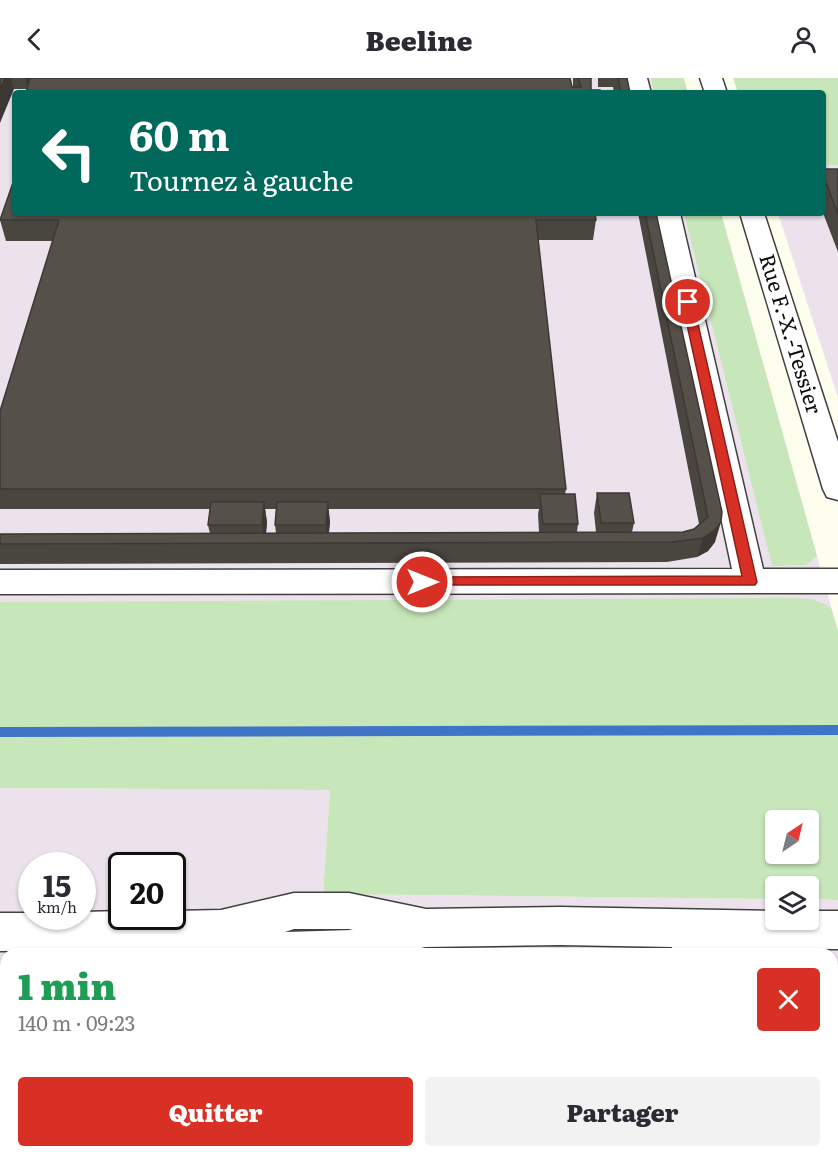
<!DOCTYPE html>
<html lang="fr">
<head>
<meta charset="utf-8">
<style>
  :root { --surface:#fff; --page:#f2f2f3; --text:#2b2b33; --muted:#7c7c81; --accent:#d93025 }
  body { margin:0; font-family:Literata,serif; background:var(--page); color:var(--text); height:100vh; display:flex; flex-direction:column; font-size:22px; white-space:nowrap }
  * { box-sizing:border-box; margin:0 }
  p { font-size:20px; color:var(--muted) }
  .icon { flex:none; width:33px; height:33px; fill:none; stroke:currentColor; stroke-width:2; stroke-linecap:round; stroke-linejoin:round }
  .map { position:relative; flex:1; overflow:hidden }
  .details { position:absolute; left:0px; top:870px; width:838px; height:210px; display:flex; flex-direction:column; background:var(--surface); border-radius:18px 18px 0 0; box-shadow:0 2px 4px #0004 }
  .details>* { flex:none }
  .top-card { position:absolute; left:12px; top:12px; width:814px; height:126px; border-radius:6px; box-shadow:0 2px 4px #0004; background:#00695c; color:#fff; overflow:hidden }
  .needle { width:39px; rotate:35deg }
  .controls { position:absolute; left:765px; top:732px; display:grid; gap:12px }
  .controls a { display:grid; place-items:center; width:54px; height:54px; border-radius:6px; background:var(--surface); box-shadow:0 2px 4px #0004; font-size:30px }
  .speed { position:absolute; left:18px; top:774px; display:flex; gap:12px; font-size:30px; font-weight:700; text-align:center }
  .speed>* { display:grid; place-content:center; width:78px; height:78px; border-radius:50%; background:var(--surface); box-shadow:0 2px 4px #0004; line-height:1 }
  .speed small { font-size:15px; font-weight:400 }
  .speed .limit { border:3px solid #111; border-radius:9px; background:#fff; color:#111 }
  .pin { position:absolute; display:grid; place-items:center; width:51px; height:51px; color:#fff; margin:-26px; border:3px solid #fff; border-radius:50%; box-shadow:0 2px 6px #0007 }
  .me { position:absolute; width:66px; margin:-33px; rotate:90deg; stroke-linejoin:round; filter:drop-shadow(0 0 4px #0008) }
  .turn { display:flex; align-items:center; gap:21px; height:126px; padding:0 18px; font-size:27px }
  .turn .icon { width:78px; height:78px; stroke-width:2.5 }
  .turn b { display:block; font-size:42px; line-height:51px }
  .round { display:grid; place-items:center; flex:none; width:63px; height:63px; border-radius:6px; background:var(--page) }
  .overview { display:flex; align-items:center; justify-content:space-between; height:102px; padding:0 18px }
  h1 { font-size:36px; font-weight:800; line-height:45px; color:#1e9e55 }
  .primary-button { display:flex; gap:12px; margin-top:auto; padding:12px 18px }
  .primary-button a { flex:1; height:69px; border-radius:6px; background:var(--accent); color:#fff; font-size:24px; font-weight:800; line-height:69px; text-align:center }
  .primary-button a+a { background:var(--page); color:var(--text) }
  header { display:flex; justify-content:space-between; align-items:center; height:78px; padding:0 18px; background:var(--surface); font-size:27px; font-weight:800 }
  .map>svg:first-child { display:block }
  .industrial { fill:#ece2eb; fill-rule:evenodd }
  .green { fill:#c7e7ba; fill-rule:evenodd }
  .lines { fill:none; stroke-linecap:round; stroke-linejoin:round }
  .stream { fill:#4074c6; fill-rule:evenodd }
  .minor-casing { stroke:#404040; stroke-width:3 }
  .minor { fill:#fff; fill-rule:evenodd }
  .wall { fill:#494640; fill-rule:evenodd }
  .shaded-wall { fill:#3c3934 }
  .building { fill:#55514a; stroke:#3c3934; stroke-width:1.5 }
  .route { fill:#d93025; stroke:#8d1f18; stroke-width:1.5 }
  .labels { text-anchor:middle; stroke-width:6; stroke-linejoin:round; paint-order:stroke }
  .street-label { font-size:21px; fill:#0d0d0d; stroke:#fff }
</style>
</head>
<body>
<header><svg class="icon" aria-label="back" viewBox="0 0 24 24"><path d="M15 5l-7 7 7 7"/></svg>Beeline<svg class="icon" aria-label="person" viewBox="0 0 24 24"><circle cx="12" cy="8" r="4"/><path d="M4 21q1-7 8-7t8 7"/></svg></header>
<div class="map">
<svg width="838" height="1080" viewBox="0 0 838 1080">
  <rect width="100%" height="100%" fill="#fefeef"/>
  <path class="industrial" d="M 0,0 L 683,0 L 687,15 L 15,15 L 15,135 L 721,135 L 838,553 L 0,562 Z
    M 824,87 L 838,87 L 838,320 L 778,135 L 824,135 Z
    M 0,710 L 330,712 L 323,816 L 775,821 L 776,842 L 808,842 L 809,821 L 838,822 L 838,1080 L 0,1080 ZM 32,788 L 82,788 L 82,838 L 32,838 ZM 122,788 L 172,788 L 172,838 L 122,838 ZM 6,876 L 832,876 L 832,1074 L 6,1074 Z"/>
  <path class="green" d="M 651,0 L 684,0 L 688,15 L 654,15 Z
    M 733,0 L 838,0 L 838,87 L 824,87 L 824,15 L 738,15 Z
    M 684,135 L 721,135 L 817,478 L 806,487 L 772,488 Z
    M 786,520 C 803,520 817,520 831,530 L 838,553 L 838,822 L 809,821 L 808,808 L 776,808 L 775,821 L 323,816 L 330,712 L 0,710 L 0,524 ZM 776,742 L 808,742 L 808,776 L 776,776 Z
    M 833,889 L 838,889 L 838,1080 L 799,1080 L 798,1074 L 832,1074 Z"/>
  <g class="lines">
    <path class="stream" d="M 838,647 L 838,657 L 0,659 L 0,649 Z"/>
    <defs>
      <path id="minor" d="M 625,0 L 647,0 L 651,15 L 629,15 Z
        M 700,0 L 722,0 L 727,15 L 705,15 Z
        M 656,135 L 680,135 L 763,491 L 838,491 L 838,515 L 0,516 L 0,492 L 732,491 Z
        M 740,135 L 764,135 L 838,364 L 838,422 L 827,419 L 823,411 Z
        M 294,815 L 349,815 L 426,831 L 560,829 L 776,833 L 776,842 L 808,842 L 808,833 L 838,833 L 838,871 L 712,870 L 713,876 L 673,876 L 672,869 L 560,867 L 425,869 L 402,876 L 238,876 L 221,870 L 0,873 L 0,835 L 32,835 L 32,838 L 82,838 L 82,834 L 122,833 L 122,838 L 172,838 L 172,833 L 221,832 ZM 294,851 L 349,851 L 353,852 L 285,854 Z
        M 701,1074 L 745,1074 L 746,1080 L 702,1080 Z"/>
    </defs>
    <use href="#minor" class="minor-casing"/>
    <use href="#minor" class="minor"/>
  </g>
  <path class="wall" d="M 0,0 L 570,0 L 572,9 L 573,9 L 573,0 L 591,0 L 591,12 L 26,14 L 27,11 L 14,11 Z
    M 598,0 L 627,0 L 630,15 L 614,15 L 613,9 L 598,9 Z
    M 824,91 L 838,91 L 838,174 L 823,135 Z
    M 638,135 L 656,135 L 715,464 L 708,473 L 697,479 L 667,484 L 0,486 L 0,456 L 210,456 L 208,447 L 210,431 L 0,431 L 0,333 L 53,163 L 6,163 L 0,142 L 596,142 L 593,162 L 538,162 L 566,411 L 565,416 L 578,446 L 577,454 L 596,454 L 594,435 L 597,415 L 634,445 L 632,454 L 683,454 L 694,451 L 699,446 ZM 265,431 L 276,431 L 275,447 L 276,455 L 266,455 L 267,444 ZM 328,431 L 539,431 L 538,436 L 539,454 L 329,455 L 330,444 Z"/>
  <path class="shaded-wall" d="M 5,0 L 11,0 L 14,11 L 0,45 L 0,11 Z
    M 25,0 L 32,0 L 28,11 Z
    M 264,424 L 267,444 L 265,467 L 262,447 Z
    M 328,424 L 330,444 L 327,467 L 326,447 Z
    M 721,444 L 715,464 L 708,473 L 697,479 L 703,460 Z
    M 126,1074 L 136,1074 L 135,1080 L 126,1080 Z"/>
  <path class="building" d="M 0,0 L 5,0 L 0,11 Z
    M 30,0 L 570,0 L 572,9 L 581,9 L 578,0 L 591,0 L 591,12 L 600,12 L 600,15 L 21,15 L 21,14 L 26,14 Z
    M 618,0 L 627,0 L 630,15 L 621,15 Z
    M 824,91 L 838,91 L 838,137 L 824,99 Z
    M 15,99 L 15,135 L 595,135 L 596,142 L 536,142 L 566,411 L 0,411 L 0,333 L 59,142 L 0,142 Z
    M 645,135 L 656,135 L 722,434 L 721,444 L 714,453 L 703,460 L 672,464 L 0,466 L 0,456 L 683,454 L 694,451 L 708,439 Z
    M 597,415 L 629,415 L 634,445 L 601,445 Z
    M 540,416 L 575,416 L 578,446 L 543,446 Z
    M 211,424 L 264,424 L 262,447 L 208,447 Z
    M 277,424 L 328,424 L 326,447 L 275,447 Z
    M 0,1044 L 6,1044 L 6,1074 L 126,1074 L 126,1080 L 0,1080 Z"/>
  <path class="route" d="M 688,221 L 693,224 L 757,504 L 755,507 L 417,507 L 415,504 L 417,500 L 422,499 L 742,498 L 682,224 Z"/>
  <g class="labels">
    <g class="street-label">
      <text transform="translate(790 256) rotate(73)" y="7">Rue F.-X.-Tessier</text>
    </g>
  </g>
</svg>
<div class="controls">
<a><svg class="needle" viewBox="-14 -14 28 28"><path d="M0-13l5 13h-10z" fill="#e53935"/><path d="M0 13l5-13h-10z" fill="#7c7c81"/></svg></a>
<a><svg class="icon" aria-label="layers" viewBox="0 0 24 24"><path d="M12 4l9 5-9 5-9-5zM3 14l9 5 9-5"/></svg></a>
</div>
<div class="speed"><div>15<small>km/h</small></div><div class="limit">20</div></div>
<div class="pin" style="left:688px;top:224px;background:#d93025"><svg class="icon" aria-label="arrive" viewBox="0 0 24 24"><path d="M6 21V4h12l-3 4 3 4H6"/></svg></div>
<svg class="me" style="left:422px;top:504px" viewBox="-20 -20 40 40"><circle r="17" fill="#d93025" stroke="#fff" stroke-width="3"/><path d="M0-11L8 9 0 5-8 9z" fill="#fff"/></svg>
<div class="top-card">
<div class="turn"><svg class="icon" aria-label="left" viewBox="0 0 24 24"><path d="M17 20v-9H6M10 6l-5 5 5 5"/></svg><div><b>60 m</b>Tournez à gauche</div></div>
</div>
<section class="details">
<div class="overview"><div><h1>1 min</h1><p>140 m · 09:23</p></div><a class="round" style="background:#d93025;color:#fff"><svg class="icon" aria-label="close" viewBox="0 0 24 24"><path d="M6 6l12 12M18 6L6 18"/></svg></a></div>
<div class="primary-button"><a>Quitter</a><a>Partager</a></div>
</section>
</div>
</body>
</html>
